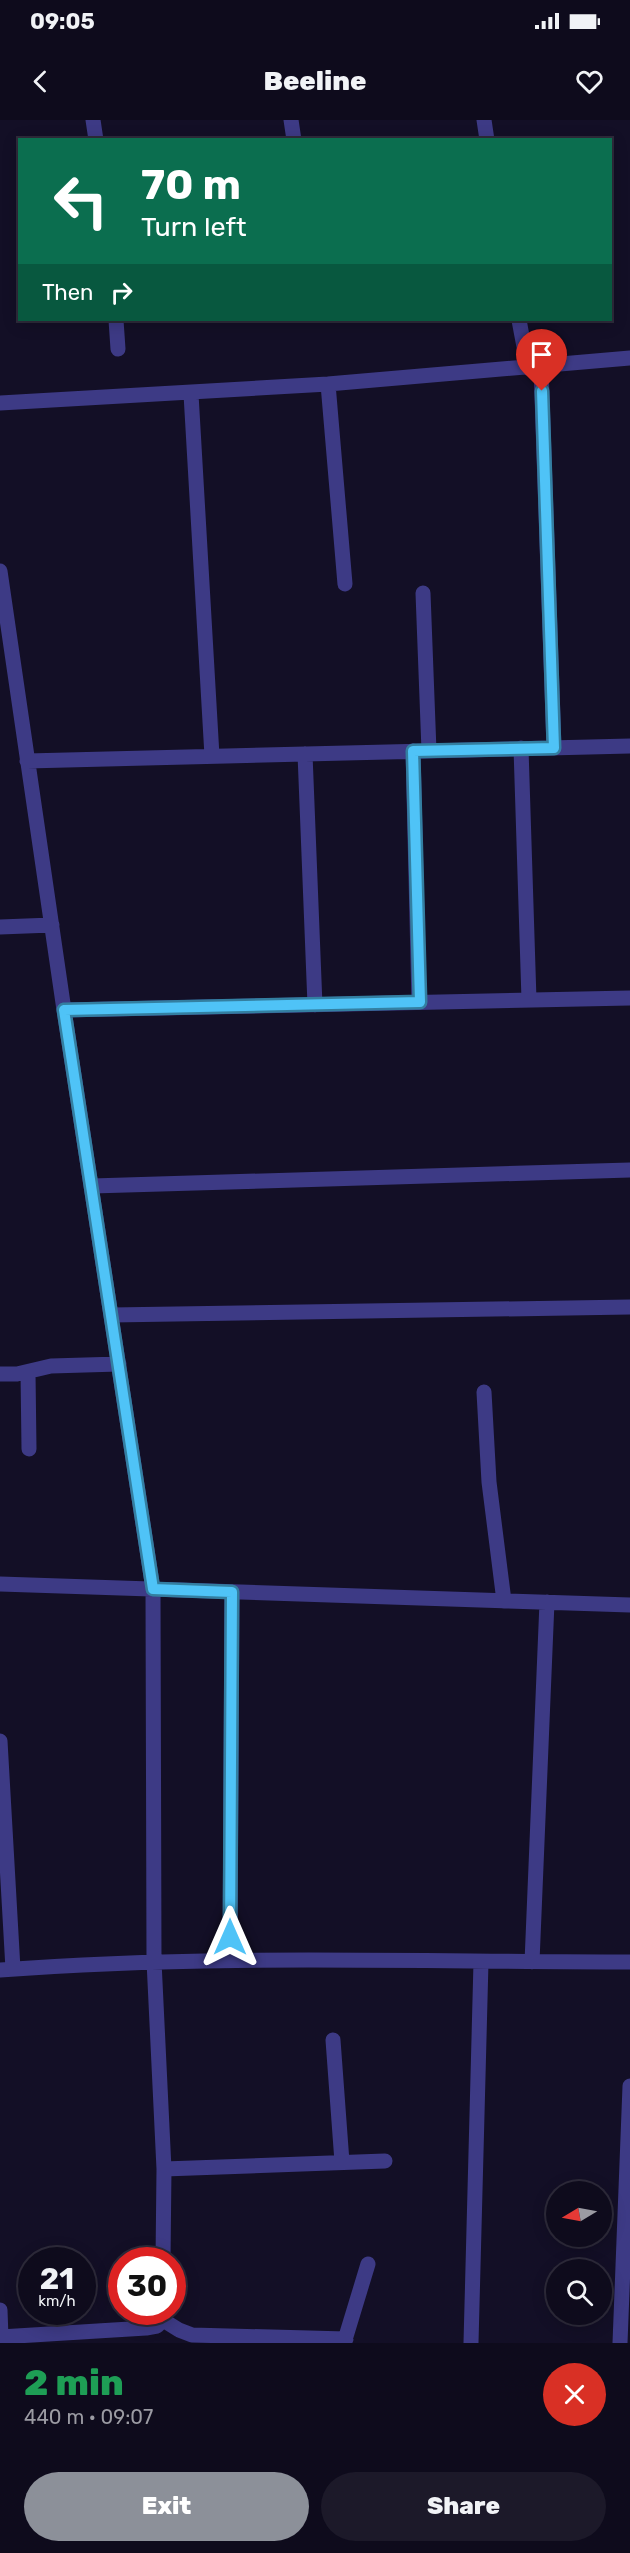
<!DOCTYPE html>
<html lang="en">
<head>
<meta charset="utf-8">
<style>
  :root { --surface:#0e0b1c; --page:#1c1929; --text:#f1f3f6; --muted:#9b9ba3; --line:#2e2b3b; --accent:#8c9099 }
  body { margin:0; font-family:Rubik,sans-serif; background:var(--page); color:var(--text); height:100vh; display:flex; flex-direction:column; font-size:22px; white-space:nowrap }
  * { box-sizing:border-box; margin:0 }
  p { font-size:20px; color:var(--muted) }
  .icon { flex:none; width:33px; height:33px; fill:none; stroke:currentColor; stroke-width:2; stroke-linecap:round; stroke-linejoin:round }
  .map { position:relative; height:2223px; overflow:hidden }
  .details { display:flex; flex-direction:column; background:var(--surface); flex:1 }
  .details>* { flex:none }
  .top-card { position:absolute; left:18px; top:18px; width:594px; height:183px; border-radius:0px; box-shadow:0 3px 15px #0003,0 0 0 2px var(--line); background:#0b6e4f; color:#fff; overflow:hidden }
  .needle { width:39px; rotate:260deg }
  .fabs { position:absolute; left:546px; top:2061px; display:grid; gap:12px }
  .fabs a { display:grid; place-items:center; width:66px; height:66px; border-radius:50%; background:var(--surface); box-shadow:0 3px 15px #0003,0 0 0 2px var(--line); font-size:30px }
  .speed { position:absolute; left:18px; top:2127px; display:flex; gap:12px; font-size:30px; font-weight:700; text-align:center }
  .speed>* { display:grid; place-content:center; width:78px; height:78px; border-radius:50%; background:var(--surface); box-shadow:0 3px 15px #0003,0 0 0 2px var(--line); line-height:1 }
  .speed small { font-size:15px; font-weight:400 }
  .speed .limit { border:9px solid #d22; background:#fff; color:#111 }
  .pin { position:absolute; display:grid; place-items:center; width:51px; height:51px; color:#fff; margin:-62px -26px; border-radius:50% 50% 50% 0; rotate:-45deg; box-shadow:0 0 6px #0007 }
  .pin .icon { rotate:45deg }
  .me { position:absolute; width:66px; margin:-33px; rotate:0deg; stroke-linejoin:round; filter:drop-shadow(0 0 4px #0008) }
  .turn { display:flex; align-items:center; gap:21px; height:126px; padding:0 24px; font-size:27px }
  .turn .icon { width:78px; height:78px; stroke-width:2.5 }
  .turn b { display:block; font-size:42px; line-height:51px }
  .then { display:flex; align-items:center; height:57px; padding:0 24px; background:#0003; gap:12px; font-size:22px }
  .round { display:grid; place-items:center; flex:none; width:63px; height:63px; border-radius:32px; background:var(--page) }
  .head { display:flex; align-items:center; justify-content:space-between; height:102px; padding:0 24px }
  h1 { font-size:36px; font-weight:800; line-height:45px; color:#1e9e55 }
  .primary-button { display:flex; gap:12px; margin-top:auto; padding:12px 24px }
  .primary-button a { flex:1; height:69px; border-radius:36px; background:var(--accent); color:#fff; font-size:24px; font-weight:800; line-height:69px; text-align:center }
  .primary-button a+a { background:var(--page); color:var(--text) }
  .status { display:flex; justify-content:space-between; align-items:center; height:42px; padding:0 30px; background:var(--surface); direction:ltr }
  .status svg { height:16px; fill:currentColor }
  header { display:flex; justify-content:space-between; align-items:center; height:78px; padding:0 24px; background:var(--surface); font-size:27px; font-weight:800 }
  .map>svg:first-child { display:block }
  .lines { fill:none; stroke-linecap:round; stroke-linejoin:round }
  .minor { stroke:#3d3a85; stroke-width:15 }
  .route-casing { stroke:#337fa1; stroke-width:15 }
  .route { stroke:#4fc3f7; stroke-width:10 }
</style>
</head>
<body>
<div class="status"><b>09:05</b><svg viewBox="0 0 49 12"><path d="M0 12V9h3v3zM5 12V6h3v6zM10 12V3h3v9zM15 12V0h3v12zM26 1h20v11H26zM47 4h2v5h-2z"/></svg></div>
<header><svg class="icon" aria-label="back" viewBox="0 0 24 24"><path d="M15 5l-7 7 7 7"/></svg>Beeline<svg class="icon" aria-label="heart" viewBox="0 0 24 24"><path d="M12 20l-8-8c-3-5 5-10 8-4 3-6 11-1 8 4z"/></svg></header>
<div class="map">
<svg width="630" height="2223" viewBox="0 0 630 2223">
  <rect width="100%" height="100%" fill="#130f26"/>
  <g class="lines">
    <path class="minor" d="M 93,0 L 96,20
      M 291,0 L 294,20
      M 484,0 L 487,20
      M 116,200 L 118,229
      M 519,200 L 528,248
      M 541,247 L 554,628
      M 328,264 L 345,464
      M 191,274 L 212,636
      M 0,283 L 328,264 L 630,238
      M 0,451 L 64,890 L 153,1469 L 154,1841 L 164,2049 L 163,2140
      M 423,473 L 429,631
      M 521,628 L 529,880
      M 413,631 L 419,882
      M 305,634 L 315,885
      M 27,641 L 630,626
      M 0,807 L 52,805
      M 64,890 L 630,878
      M 92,1066 L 630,1050
      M 111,1195 L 630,1187
      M 28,1252 L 29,1329
      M 0,1254 L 17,1254 L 51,1246 L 119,1244
      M 484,1272 L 489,1362 L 504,1481
      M 0,1464 L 630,1485
      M 0,1621 L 13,1849
      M 230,1840 L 232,1472
      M 532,1842 L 547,1482
      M 0,1850 C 210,1834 420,1842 630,1842
      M 333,1920 L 342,2042
      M 164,2049 L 385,2041
      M 0,2190 L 1,2217
      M 163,2200 L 179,2210 L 192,2215 L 346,2219
      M 0,2217 L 146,2208 L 157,2206 L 163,2200 L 163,2192
      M 344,2223 L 368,2144
      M 471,2223 L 481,1842
      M 620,2223 L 630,1966"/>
  </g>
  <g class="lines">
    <defs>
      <path id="route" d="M 230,1817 L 232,1472 L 153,1469 L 64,890 L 420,882 L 413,631 L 554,628 L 542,271"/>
    </defs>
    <use href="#route" class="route-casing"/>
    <use href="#route" class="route"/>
  </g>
</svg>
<div class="fabs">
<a><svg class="needle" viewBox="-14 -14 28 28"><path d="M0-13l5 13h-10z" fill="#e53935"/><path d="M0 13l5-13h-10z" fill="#9b9ba3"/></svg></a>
<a><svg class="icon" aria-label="search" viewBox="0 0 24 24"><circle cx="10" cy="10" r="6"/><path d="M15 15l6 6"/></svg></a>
</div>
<div class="speed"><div>21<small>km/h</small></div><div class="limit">30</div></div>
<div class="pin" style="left:542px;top:271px;background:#d93025"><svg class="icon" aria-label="arrive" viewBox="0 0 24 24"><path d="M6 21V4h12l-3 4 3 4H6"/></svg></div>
<svg class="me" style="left:230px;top:1817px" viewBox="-20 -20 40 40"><path d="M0-17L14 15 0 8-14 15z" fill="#4fc3f7" stroke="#fff" stroke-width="4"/></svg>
<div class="top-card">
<div class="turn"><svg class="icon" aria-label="left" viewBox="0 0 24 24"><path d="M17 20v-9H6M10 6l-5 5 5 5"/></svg><div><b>70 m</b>Turn left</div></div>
<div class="then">Then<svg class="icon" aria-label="right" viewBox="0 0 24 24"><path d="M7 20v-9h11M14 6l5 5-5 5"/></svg></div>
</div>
</div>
<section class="details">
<div class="head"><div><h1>2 min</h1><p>440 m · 09:07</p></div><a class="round" style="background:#d93025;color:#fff"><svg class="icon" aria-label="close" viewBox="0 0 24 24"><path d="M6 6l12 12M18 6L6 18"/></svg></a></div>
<div class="primary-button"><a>Exit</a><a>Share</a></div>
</section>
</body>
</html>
